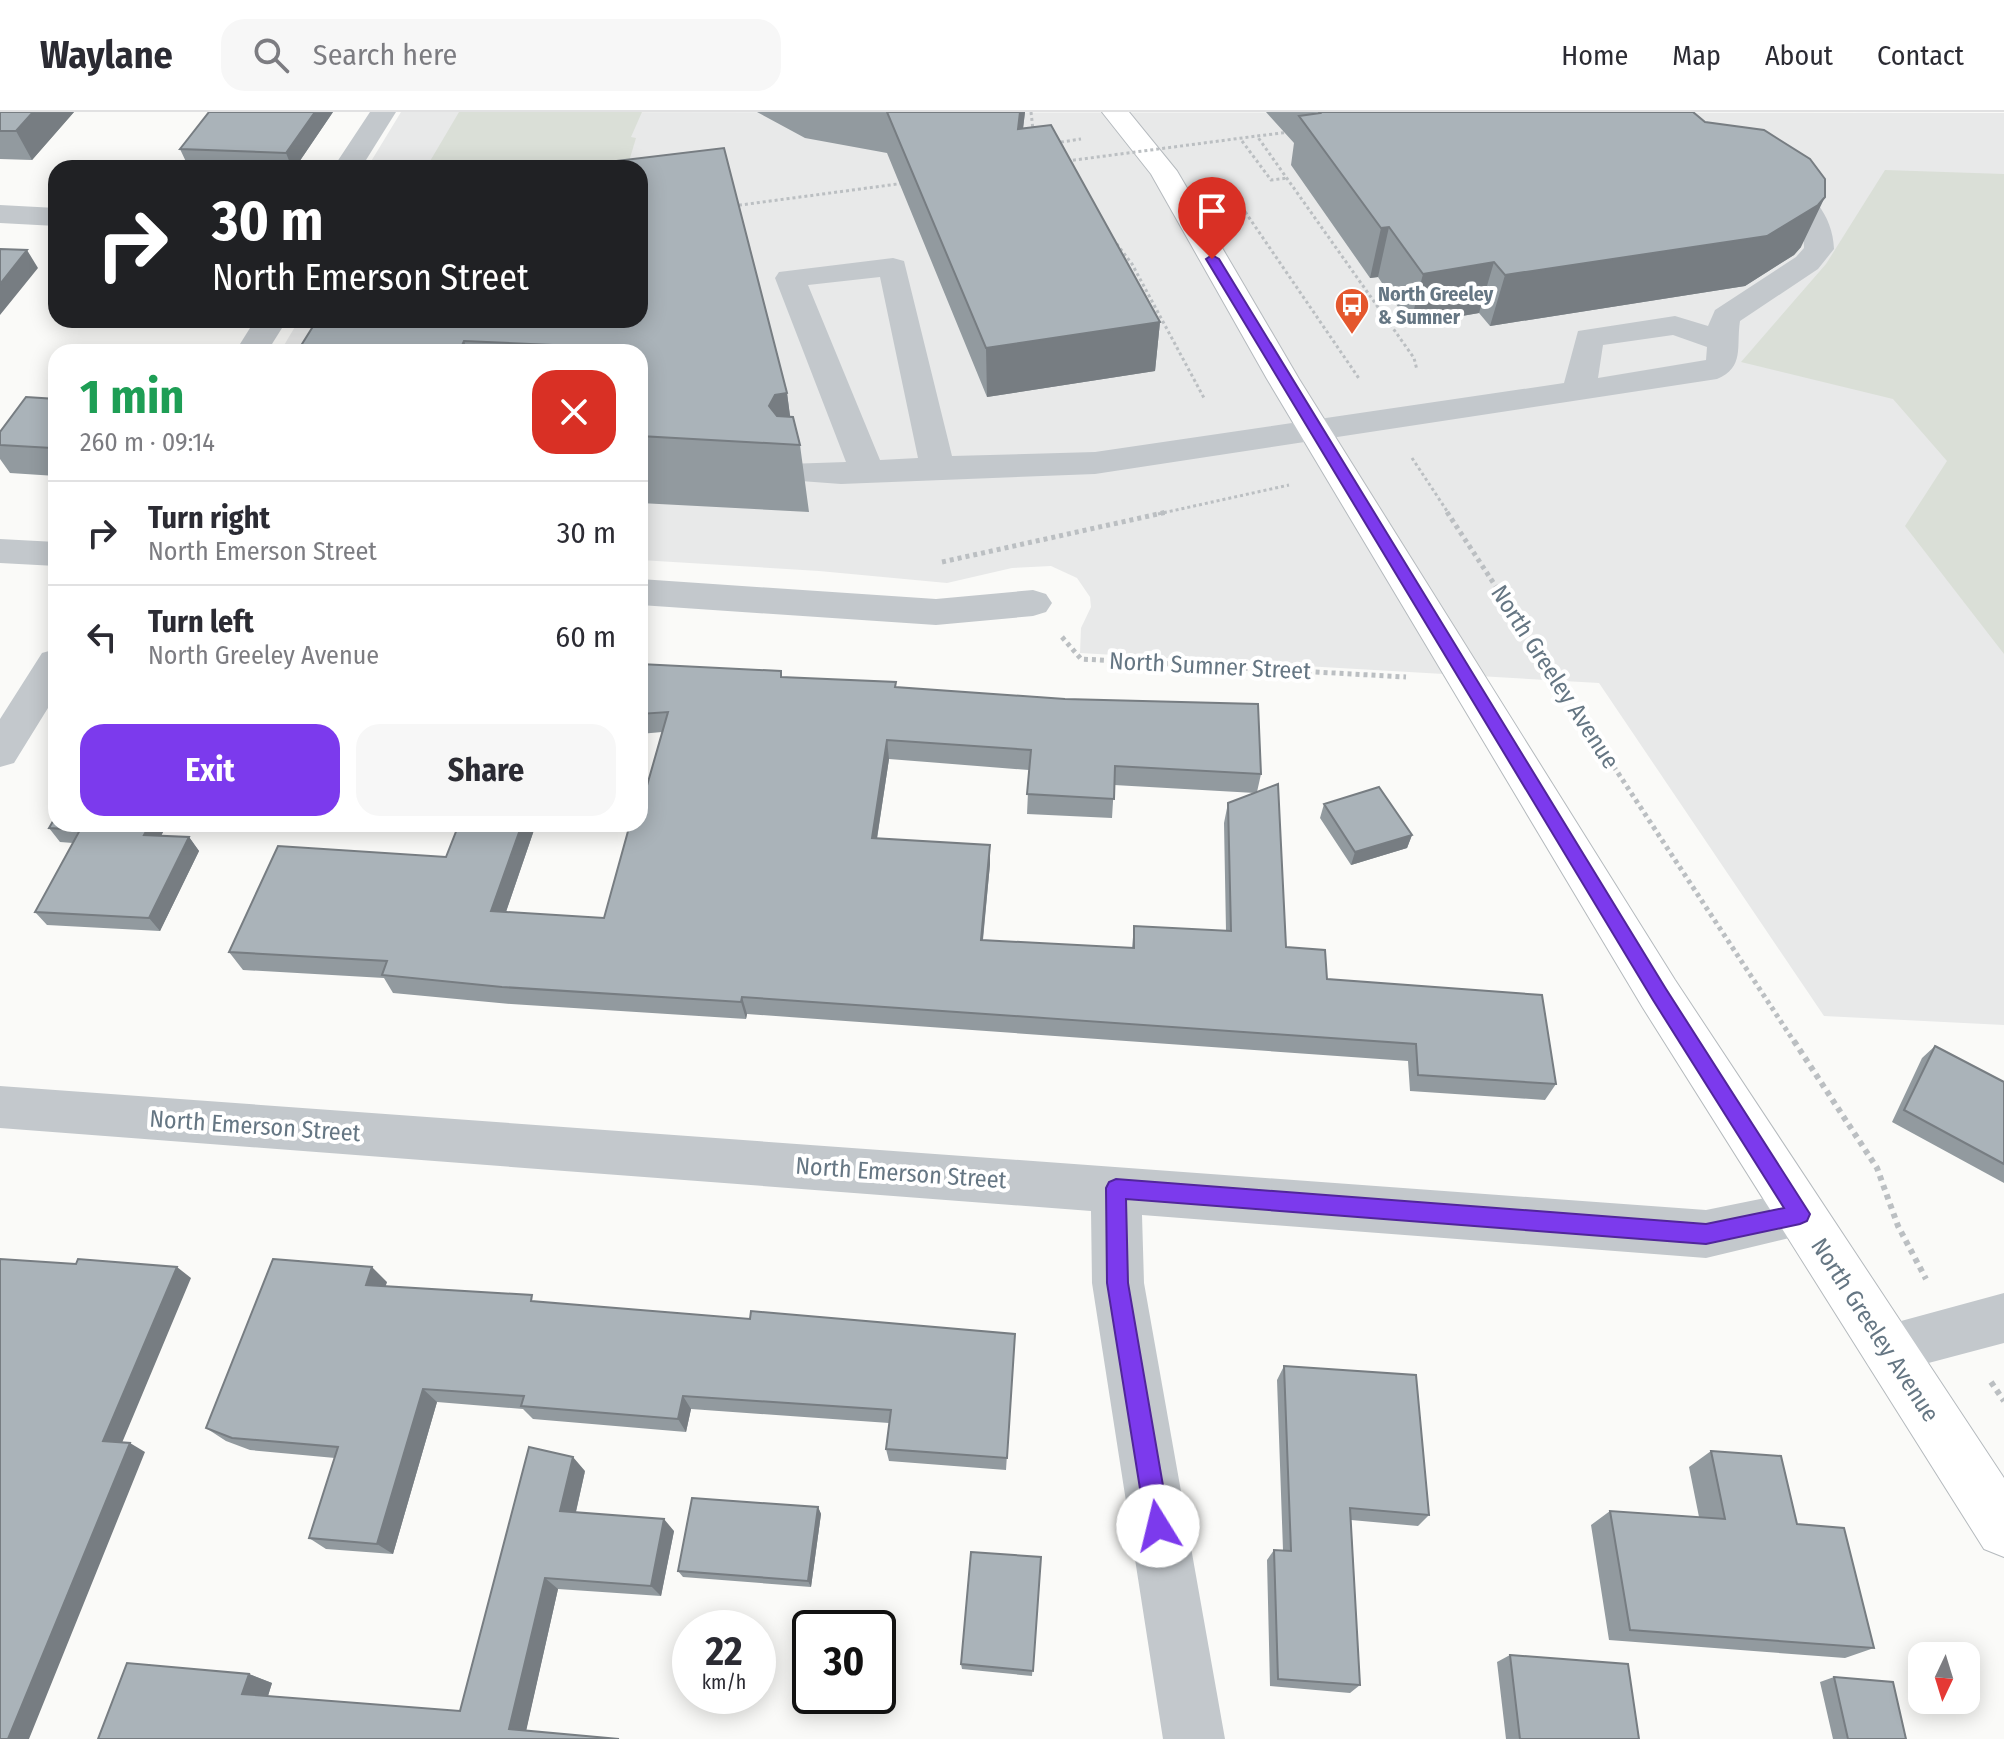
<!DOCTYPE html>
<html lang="en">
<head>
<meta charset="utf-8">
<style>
  :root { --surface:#fff; --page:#f7f7f7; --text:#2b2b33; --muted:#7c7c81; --line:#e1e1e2; --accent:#7c3aed }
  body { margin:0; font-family:"Fira Sans Condensed",sans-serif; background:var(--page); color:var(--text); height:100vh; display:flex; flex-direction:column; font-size:30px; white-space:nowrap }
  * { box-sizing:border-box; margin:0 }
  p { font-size:26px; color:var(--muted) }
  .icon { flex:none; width:44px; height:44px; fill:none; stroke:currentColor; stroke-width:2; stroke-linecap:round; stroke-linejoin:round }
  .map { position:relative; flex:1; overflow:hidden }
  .panel { position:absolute; left:48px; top:232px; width:600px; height:488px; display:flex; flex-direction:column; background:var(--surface); border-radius:24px; box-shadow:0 4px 20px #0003 }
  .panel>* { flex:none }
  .top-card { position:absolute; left:48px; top:48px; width:600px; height:168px; border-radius:24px; box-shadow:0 4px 20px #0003; background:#202124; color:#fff; overflow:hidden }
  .needle { width:52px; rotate:184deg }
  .tools { position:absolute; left:1908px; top:1530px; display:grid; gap:16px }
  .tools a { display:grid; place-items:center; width:72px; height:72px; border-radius:16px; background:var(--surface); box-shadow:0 4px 20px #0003; font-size:40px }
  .speed { position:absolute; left:672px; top:1498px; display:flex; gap:16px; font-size:40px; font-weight:700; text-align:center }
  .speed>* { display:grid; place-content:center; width:104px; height:104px; border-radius:50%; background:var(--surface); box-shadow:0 4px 20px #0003; line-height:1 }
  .speed small { font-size:20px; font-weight:400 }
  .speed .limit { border:4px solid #111; border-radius:12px; background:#fff; color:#111 }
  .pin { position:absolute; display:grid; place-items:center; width:68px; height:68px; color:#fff; margin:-82px -34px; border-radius:50% 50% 50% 0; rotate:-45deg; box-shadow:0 0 8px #0007 }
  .pin .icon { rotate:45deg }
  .me { position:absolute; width:88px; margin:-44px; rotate:351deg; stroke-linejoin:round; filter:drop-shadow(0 0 6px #0008) }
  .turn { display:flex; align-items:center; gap:28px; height:168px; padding:0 32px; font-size:36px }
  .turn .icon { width:104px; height:104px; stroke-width:2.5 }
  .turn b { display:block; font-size:56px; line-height:68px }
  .round { display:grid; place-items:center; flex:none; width:84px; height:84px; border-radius:24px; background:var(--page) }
  .headline { display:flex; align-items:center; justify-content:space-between; height:136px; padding:0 32px }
  h1 { font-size:48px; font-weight:700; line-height:60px; color:#1e9e55 }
  .cta { display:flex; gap:16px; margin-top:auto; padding:16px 32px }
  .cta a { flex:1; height:92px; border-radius:24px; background:var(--accent); color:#fff; font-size:32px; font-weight:700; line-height:92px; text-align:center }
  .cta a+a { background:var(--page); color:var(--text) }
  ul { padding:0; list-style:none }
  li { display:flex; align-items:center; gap:24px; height:104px; padding:0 32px; border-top:2px solid var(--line) }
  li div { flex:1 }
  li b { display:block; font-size:30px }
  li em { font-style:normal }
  header { display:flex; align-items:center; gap:48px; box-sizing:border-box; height:112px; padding:0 40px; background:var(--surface); border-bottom:2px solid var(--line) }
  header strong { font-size:38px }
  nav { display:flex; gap:44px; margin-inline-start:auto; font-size:28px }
  .search { width:560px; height:72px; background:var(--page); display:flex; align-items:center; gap:20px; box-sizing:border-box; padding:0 28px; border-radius:24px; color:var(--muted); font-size:30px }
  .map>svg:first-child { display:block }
  .built { fill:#e8e9e9 }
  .green { fill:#dadfd7 }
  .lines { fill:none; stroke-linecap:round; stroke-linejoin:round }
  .major-casing { stroke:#b5babe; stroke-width:2 }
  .path-far2 { stroke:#bbbfc2; stroke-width:3; stroke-dasharray:3 3; stroke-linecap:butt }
  .path-far1 { stroke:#bbbfc2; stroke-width:5; stroke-dasharray:4 4; stroke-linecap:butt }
  .path { stroke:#bbbfc2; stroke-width:6; stroke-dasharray:5 5; stroke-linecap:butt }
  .minor { fill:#c3c8cc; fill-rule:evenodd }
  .major { fill:#fff; fill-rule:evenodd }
  .path-bridge { stroke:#bbbfc2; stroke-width:3; stroke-dasharray:3 3; stroke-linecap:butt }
  .wall { fill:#929a9f; fill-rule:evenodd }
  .shaded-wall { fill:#777d82 }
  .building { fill:#aab3b9; stroke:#777d82; stroke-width:2 }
  .route { fill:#7c3aed; stroke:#51269a; stroke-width:2 }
  .labels { text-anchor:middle; stroke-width:8; stroke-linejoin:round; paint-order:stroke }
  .far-poi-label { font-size:20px; font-weight:bold; fill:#657683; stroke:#fff; text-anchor:start }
  .street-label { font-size:24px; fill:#657683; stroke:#fff }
</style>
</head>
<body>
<header>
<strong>Waylane</strong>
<div class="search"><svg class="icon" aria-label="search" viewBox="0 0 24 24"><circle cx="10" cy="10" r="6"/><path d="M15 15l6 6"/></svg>Search here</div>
<nav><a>Home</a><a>Map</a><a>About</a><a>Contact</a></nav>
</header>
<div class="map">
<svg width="2004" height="1627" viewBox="0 0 2004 1627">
  <rect width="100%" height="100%" fill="#fafaf8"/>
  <path class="built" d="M 401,0 L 2004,1 L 2004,913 L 1824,904 L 1599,571 L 1080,541 L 1081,516 L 1091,495 L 1090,485 L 1077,466 L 1051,454 L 1012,456 L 947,471 L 819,459 L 640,448 L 640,240 L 280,240 L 299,208 L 640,208 L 640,56 L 367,56 Z"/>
  <path class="green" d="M 459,0 L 642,0 L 631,25 L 636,26 L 627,56 L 426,56 Z
    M 1885,58 L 2004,62 L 2004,542 L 1905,414 L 1947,349 L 1893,287 L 1741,250 L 1826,152 Z"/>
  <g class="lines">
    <defs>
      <path id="major" d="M 1102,0 L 1129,0 L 1177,59 L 1299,267 L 1675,868 L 2004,1366 L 2004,1445 L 1984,1437 L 1643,896 L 1267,267 L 1151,62 Z"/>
    </defs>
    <use href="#major" class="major-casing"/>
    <path class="path-far2" d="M 1031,0 L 1033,18
      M 1290,20 L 1257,24 L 1414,246 L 1417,258
      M 1242,29 L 1271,68 L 1288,66
      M 1055,31 L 1081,27
      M 1235,85 L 1360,268
      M 733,94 L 905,71
      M 1113,127 L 1132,152 L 1204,286
      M 1412,346 L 1449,402
      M 1158,402 L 1289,373"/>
    <path class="path-far1" d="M 1447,400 L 1795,931
      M 942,450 L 1167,400
      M 1062,525 L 1081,547 L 1406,565"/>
    <path class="path" d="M 1794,929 L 1877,1056 L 1898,1114 L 1926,1167
      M 1991,1270 L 2004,1289"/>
    <path class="minor" d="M 370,0 L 396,0 L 361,56 L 333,56 Z
      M 1770,62 C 1805,70 1833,100 1834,137 L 1818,157 L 1740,209 C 1736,235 1745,255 1717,267 L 1095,362 L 841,372 L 787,368 L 782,360 L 787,352 L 846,350 L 775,166 L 779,160 L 893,146 L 904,149 L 952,344 L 1095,340 L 1564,271 L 1578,219 L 1675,204 L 1708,214 L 1715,198 L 1796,145 L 1804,136 C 1804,86 1775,98 1756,70 L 1760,64 ZM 880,165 L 918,346 L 880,348 L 808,173 ZM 1673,223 L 1707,235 L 1706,248 L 1598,266 L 1603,233 Z
      M 0,93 L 56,96 L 56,114 L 0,111 Z
      M 255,208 L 287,208 L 267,240 L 235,240 Z
      M 0,427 L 56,430 L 56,454 L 0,451 Z
      M 640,467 L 936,487 L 1033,478 L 1046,482 L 1052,491 L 1046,500 L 1033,504 L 936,513 L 640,493 Z
      M 56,537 L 56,583 L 14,651 L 0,655 L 0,607 L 42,541 Z
      M 0,974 L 1706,1098 L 1800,1079 L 1818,1085 L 1825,1102 L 1818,1119 L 1706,1146 L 1142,1103 L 1144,1171 L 1225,1627 L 1163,1627 L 1092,1171 L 1091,1099 L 0,1016 Z
      M 2004,1181 L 2004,1231 L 1887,1262 L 1868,1254 L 1861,1236 L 1868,1218 Z"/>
    <use href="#major" class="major"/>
    <path class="path-bridge" d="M 1067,49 L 1257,24"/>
  </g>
  <path class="wall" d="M 0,0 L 74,0 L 32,48 L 0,47 Z
    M 333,0 L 295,56 L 233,56 L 188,54 L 180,37 Z
    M 757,0 L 1025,0 L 1023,17 L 1160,210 L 1155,259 L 987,285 L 887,41 L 805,26 Z
    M 1266,0 L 1693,0 L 1801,135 L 1794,143 L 1745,174 L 1490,214 L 1479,201 L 1410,213 L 1378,165 L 1370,166 L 1291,53 L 1294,31 Z
    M 123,208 L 187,208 L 183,214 L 124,211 Z
    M 640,208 L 787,281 L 790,305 L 800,333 L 809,400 L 640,391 L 640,240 L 297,240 Z
    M 56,287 L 56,364 L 10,361 L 0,347 L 0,320 Z
    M 640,552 L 782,565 L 896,570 L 896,575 L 1261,662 L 1257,680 L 1286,835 L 1327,867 L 1556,972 L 1545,988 L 1410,979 L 1408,949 L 747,902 L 746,907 L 511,892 L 393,881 L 384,866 L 243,858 L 229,840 L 446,745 L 534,718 L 506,800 L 604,806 L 640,712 L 662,620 L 640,622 ZM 889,647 L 1029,658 L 1027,702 L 1112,706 L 1114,673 L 1255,681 L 1228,691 L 1224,711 L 1226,819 L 1134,814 L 1132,836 L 983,828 L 990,752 L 877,727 Z
    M 1324,692 L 1412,723 L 1407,736 L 1351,753 L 1320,706 Z
    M 56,712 L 167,712 L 161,724 L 189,725 L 199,739 L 160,819 L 47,813 L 35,800 L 73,731 L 60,730 L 49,716 Z
    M 1935,934 L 2004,970 L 2004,1071 L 1892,1010 L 1922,946 Z
    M 387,1170 L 385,1174 L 538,1190 L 750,1207 L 1015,1222 L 1006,1358 L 889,1349 L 886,1337 L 889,1311 L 691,1297 L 686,1320 L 533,1307 L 523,1297 L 437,1290 L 393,1442 L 326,1437 L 309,1426 L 335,1346 L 250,1338 L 226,1329 L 206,1316 Z
    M 1284,1254 L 1429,1403 L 1418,1414 L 1351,1408 L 1360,1573 L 1350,1581 L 1270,1574 L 1267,1448 L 1274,1438 L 1283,1438 L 1277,1268 Z
    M 1711,1339 L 1797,1412 L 1874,1536 L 1845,1546 L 1609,1528 L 1591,1413 L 1610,1399 L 1699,1405 L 1689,1355 Z
    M 585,1359 L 576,1400 L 674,1419 L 661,1484 L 558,1477 L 526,1618 L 98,1627 L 249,1562 L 272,1571 L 268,1584 L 460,1599 Z
    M 818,1395 L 821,1402 L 811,1475 L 683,1465 L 678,1459 Z
    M 1041,1445 L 1032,1564 L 962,1557 L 961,1552 Z
    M 1510,1543 L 1639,1627 L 1506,1627 L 1497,1550 Z
    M 1834,1565 L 1906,1627 L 1833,1627 L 1820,1570 Z"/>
  <path class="shaded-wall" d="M 33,0 L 74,0 L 32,48 L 16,19 Z
    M 315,0 L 333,0 L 295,56 L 292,56 L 286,41 Z
    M 1020,0 L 1025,0 L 1017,65 L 1018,17 Z
    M 1825,85 L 1801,135 L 1794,143 L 1745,174 L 1490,214 L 1505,163 Z
    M 1389,115 L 1378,165 L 1370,166 L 1381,116 Z
    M 27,138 L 38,156 L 0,203 L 0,172 Z
    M 1494,150 L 1479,201 L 1410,213 L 1423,162 Z
    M 180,208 L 187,208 L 183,214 Z
    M 1160,210 L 1155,259 L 987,285 L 986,236 Z
    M 464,229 L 468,240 L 459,240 Z
    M 787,281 L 794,333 L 769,294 L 775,283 Z
    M 887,628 L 889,647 L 874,745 L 872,726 Z
    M 150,712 L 167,712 L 155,736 L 144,723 Z
    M 522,712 L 531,712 L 534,718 L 500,817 L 491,799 Z
    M 1412,723 L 1407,736 L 1351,753 L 1355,740 Z
    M 189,725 L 199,739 L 160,819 L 149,806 Z
    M 990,733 L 990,752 L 981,845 L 981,828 Z
    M 742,885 L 747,902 L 746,907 L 741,890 Z
    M 177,1155 L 191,1166 L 119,1338 L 103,1329 Z
    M 372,1155 L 387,1170 L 381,1188 L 366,1173 Z
    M 423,1277 L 437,1290 L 393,1442 L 377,1432 Z
    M 683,1284 L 691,1297 L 686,1320 L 678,1307 Z
    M 130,1331 L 145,1340 L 29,1627 L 8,1627 Z
    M 573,1345 L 585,1359 L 573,1412 L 560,1399 Z
    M 818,1395 L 821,1402 L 811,1475 L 808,1469 Z
    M 664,1407 L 674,1419 L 661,1484 L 651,1474 Z
    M 545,1466 L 558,1477 L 525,1624 L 509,1617 Z
    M 249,1562 L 272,1571 L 266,1590 L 242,1582 Z"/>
  <path class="building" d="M 0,0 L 33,0 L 16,19 L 0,19 Z
    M 209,0 L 315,0 L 286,41 L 180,37 Z
    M 887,0 L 1020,0 L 1018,17 L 1051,13 L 1160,210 L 986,236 Z
    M 1319,0 L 1693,0 L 1705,10 L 1764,18 L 1810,47 L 1825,67 L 1825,85 L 1818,93 L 1767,124 L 1505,163 L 1494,150 L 1423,162 L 1389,115 L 1381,116 L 1299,4 L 1320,1 Z
    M 724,36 L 787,281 L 775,283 L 769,294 L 777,304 L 793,305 L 800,333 L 640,324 L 640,240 L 596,240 L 596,235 L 464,229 L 459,240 L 297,240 L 317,208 L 640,208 L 640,56 L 558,56 Z
    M 411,52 L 507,56 L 409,56 Z
    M 0,137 L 27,138 L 0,172 Z
    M 26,285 L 56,287 L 56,331 L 52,336 L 0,333 L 0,320 Z
    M 640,552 L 781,559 L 781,565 L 896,570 L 895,575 L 1065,587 L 1258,592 L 1261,662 L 1115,654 L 1114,687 L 1027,682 L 1031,638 L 887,628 L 872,726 L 990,733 L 981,828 L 1134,836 L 1134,814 L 1231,819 L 1228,691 L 1278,672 L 1286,835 L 1325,838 L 1327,867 L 1542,883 L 1556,972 L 1418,963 L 1416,932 L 742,885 L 741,890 L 502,875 L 382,863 L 387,849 L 229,840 L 278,734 L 446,745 L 459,712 L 522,712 L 491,799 L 604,806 L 630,712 L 640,712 L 640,698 L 668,600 L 640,602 Z
    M 1379,675 L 1412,723 L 1355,740 L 1324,692 Z
    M 56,704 L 56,712 L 150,712 L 144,723 L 189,725 L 149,806 L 35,800 L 80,718 L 49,716 Z
    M 1935,934 L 2004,970 L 2004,1052 L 1904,998 Z
    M 0,1147 L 76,1152 L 78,1147 L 177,1155 L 103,1329 L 130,1331 L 8,1627 L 0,1627 Z
    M 273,1147 L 372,1155 L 366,1173 L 532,1183 L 531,1189 L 750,1207 L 751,1199 L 1015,1222 L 1007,1346 L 886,1337 L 891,1298 L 683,1284 L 678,1307 L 521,1294 L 524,1284 L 423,1277 L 377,1432 L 309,1426 L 338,1335 L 232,1326 L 206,1316 Z
    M 1284,1254 L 1416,1263 L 1429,1403 L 1350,1396 L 1360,1573 L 1278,1567 L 1274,1438 L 1291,1439 Z
    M 529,1335 L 573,1345 L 560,1399 L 664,1407 L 651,1474 L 545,1466 L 509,1617 L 619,1627 L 98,1627 L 127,1551 L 249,1562 L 242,1582 L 460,1599 Z
    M 1711,1339 L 1781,1344 L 1797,1412 L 1844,1416 L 1874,1536 L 1630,1518 L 1610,1399 L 1725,1407 Z
    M 692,1386 L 818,1395 L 808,1469 L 678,1459 Z
    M 971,1440 L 1041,1445 L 1033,1559 L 961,1552 Z
    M 1510,1543 L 1628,1552 L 1639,1627 L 1520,1627 Z
    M 1834,1565 L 1893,1570 L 1906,1627 L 1848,1627 Z"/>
  <path class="route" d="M 1212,143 L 1219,147 L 1666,877 L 1810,1102 L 1807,1109 L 1800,1112 L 1706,1132 L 1126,1087 L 1128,1171 L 1170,1414 L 1167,1423 L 1158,1426 L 1150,1423 L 1146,1414 L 1107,1171 L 1106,1076 L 1109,1070 L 1116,1067 L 1706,1112 L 1784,1096 L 1653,888 L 1206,147 Z"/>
  <defs>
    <symbol id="bus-pin" viewBox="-11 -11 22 30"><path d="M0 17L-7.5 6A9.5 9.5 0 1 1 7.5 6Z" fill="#e4572e" stroke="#fff"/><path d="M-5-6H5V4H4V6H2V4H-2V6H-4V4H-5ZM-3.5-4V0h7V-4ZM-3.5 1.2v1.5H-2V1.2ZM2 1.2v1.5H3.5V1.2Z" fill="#fff"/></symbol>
  </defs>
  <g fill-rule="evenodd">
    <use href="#bus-pin" x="1332" y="173" width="40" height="54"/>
  </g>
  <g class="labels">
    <g class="far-poi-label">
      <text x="1378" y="189">North Greeley<tspan x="1378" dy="23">&amp; Sumner</tspan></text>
    </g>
    <g class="street-label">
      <text transform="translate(1210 554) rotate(3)" y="8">North Sumner Street</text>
      <text transform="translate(1555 565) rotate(57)" y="8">North Greeley Avenue</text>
      <text transform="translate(255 1014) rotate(4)" y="8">North Emerson Street</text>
      <text transform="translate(901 1061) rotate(4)" y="8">North Emerson Street</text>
      <text transform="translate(1875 1218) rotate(57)" y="8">North Greeley Avenue</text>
    </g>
  </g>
</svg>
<div class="tools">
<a><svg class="needle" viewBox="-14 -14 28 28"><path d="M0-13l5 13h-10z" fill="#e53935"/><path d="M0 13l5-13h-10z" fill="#7c7c81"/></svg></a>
</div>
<div class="speed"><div>22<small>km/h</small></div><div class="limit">30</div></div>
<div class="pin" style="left:1212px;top:147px;background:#d93025"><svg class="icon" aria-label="arrive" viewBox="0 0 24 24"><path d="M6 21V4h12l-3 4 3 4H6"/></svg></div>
<svg class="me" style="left:1158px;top:1414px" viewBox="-20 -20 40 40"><circle r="19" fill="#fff"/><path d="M0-13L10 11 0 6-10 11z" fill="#7c3aed"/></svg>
<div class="top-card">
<div class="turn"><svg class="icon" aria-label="right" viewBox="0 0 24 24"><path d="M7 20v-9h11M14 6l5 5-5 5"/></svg><div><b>30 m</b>North Emerson Street</div></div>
</div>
<section class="panel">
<div class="headline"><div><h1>1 min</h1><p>260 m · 09:14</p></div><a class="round" style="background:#d93025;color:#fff"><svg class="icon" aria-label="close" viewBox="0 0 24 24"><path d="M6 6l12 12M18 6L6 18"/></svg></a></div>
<ul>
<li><svg class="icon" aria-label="right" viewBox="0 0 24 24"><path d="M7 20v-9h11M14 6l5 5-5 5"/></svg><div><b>Turn right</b><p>North Emerson Street</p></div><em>30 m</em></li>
<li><svg class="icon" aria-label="left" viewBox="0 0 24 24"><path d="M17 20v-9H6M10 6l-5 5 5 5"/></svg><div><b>Turn left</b><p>North Greeley Avenue</p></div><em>60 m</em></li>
</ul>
<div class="cta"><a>Exit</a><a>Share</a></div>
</section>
</div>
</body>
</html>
